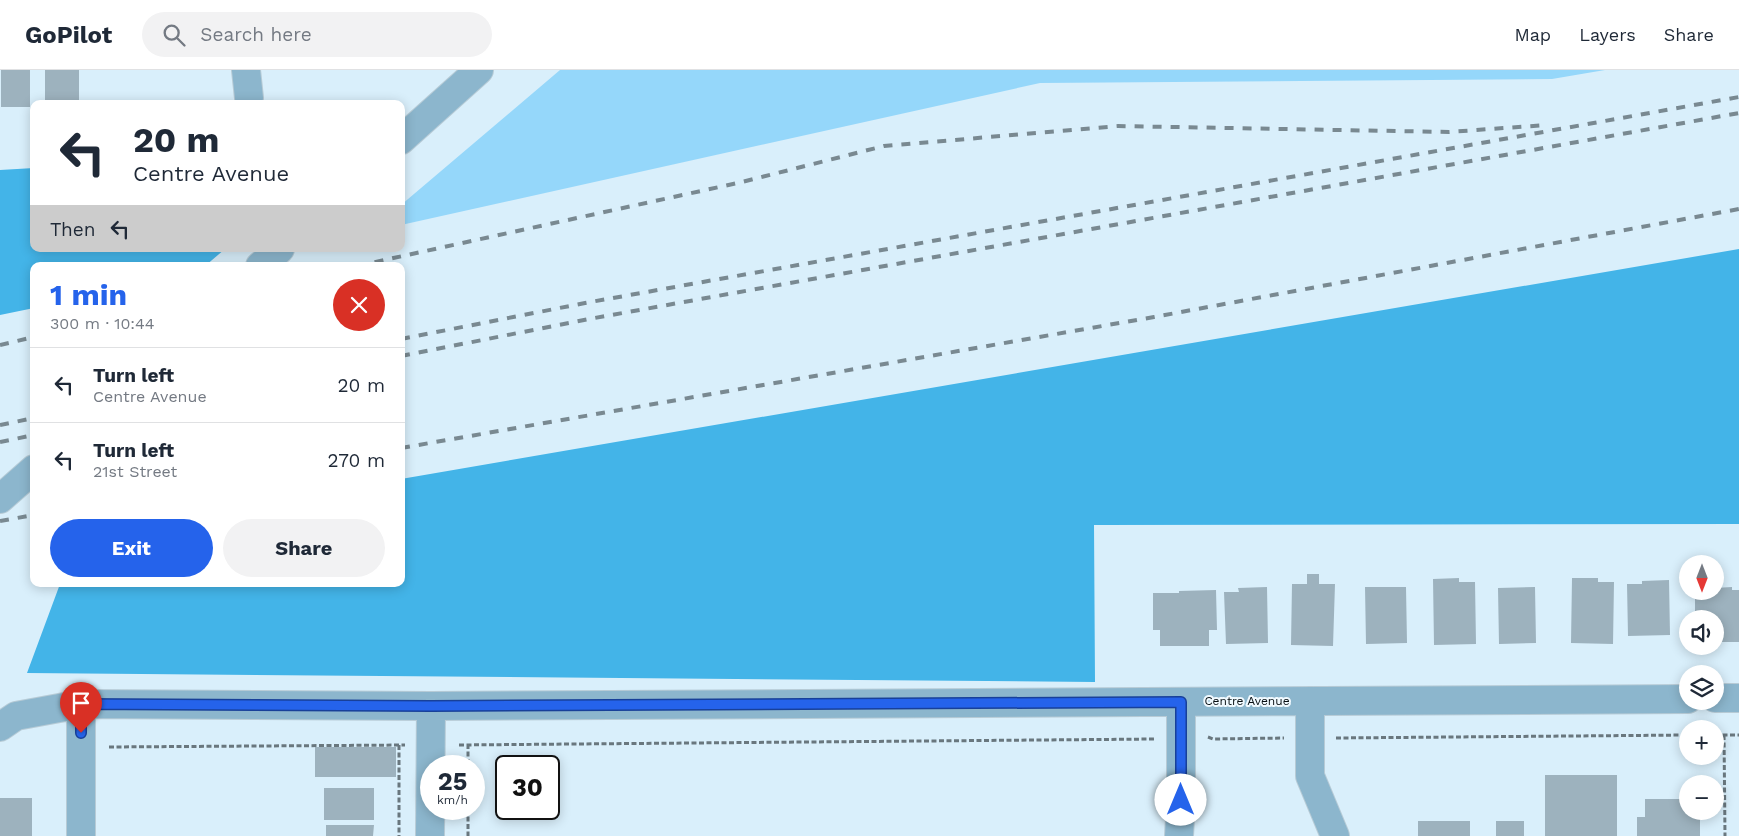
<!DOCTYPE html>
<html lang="en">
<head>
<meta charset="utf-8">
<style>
  :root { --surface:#fff; --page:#f2f2f3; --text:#1f2937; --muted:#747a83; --line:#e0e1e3; --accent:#2563eb }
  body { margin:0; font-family:"Work Sans",sans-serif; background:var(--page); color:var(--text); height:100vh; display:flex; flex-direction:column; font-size:19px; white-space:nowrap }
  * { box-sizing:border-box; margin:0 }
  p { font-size:16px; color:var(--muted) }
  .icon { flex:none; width:28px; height:28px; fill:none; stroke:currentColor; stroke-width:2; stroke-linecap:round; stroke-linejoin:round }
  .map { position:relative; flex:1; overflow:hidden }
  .panel { position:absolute; left:30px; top:192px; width:375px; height:325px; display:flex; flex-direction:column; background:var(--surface); border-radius:10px; box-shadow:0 2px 12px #0003 }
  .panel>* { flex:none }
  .top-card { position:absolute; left:30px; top:30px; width:375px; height:152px; border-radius:10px; box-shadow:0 2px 12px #0003; background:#fff; color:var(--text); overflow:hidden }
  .needle { width:32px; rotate:180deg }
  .buttons { position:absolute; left:1679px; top:485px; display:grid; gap:10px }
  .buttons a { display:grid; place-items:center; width:45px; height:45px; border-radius:50%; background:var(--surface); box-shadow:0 2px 12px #0003; font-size:25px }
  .speed { position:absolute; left:420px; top:685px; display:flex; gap:10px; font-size:25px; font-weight:700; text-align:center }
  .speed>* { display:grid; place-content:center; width:65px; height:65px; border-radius:50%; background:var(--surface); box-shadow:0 2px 12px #0003; line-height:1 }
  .speed small { font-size:12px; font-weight:400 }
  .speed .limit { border:2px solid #111; border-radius:8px; background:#fff; color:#111 }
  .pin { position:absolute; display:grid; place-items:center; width:42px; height:42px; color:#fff; margin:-51px -21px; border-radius:50% 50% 50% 0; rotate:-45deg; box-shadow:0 0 5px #0007 }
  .pin .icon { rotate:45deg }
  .me { position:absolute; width:55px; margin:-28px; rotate:0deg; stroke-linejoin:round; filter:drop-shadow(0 0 4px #0008) }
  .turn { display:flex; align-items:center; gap:18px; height:105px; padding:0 20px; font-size:22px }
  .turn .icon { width:65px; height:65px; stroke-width:2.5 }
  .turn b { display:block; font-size:35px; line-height:42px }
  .then { display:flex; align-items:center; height:48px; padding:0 20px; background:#0003; gap:10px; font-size:19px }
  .round { display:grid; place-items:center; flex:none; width:52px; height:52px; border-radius:26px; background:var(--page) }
  .headline { display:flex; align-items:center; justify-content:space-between; height:85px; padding:0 20px }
  h1 { font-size:30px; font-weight:700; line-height:38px; color:var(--accent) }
  .cta { display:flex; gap:10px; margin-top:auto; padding:10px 20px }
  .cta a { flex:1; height:58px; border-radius:30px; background:var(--accent); color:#fff; font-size:20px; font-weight:700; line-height:58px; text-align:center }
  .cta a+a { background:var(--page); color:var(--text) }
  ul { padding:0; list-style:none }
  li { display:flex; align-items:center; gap:15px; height:75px; padding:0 20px; border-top:1px solid var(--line) }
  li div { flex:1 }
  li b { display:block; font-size:19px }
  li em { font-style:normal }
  header { display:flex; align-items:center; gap:30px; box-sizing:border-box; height:70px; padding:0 25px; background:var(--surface); border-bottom:1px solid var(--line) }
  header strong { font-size:24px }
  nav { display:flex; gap:28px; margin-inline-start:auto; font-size:18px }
  .search { width:350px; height:45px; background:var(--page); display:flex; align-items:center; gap:12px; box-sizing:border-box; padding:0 18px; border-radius:28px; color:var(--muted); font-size:19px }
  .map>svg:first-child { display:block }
  .green { fill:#95d7fa }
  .forest { fill:#43b4e8 }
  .building { fill:#9db2be }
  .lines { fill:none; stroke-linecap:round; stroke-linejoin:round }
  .minor-casing { stroke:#b7cbd6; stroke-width:30 }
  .path { stroke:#69777e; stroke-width:3; stroke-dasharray:5 2.5; stroke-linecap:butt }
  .minor { stroke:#8cb6cd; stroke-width:28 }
  .rail { stroke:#798991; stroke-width:4; stroke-dasharray:9 9; stroke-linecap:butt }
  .route-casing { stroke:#184099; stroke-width:12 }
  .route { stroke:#2563eb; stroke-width:9 }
  .labels { text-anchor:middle; stroke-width:4; stroke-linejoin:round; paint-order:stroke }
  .street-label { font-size:12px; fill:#070e12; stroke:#f1faff }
</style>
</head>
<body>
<header>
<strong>GoPilot</strong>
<div class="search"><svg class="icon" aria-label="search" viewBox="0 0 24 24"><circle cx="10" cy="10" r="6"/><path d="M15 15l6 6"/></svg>Search here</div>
<nav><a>Map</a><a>Layers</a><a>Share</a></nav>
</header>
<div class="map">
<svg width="1739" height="766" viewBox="0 0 1739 766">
  <rect width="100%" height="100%" fill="#d9effb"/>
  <path class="green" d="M 560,0 L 1605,0 L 1552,9 L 1040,13 L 401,155 L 401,135 Z"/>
  <path class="forest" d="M 34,98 L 34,179 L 225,179 L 205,196 L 34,196 L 34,238 L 0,245 L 0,100 Z
    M 1739,179 L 1739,454 L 1094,455 L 1095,612 L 27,603 L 60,514 L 401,514 L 401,409 Z"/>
  <path class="building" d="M 1,0 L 30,0 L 30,37 L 1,37 Z
    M 45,0 L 79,0 L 79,34 L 45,34 Z
    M 1307,504 L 1319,504 L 1319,514 L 1335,514 L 1333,576 L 1291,575 L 1292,514 L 1307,514 Z
    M 1459,508 L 1459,512 L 1475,512 L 1476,574 L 1434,575 L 1433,509 Z
    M 1572,508 L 1598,508 L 1598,512 L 1614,512 L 1613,574 L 1571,573 Z
    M 1669,510 L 1670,565 L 1628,566 L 1627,514 L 1642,514 L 1642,511 Z
    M 1267,517 L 1268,573 L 1226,574 L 1224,522 L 1239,522 L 1238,518 Z
    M 1365,517 L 1406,517 L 1407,573 L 1366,574 Z
    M 1535,517 L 1536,573 L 1499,574 L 1498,518 Z
    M 1732,517 L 1732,520 L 1739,520 L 1739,572 L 1715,572 L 1715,549 L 1695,549 L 1695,521 L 1715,521 L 1715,518 Z
    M 1216,520 L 1217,560 L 1209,560 L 1209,576 L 1160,576 L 1160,560 L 1153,560 L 1153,523 L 1179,523 L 1179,521 Z
    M 315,677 L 396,677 L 396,707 L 315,707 Z
    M 1545,705 L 1617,705 L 1617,766 L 1545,766 Z
    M 324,718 L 374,718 L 374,750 L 324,750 Z
    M 0,728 L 32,728 L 32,766 L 0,766 Z
    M 1645,729 L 1688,729 L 1688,741 L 1692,741 L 1692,746 L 1700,746 L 1700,766 L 1637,766 L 1637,747 L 1645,747 Z
    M 1418,751 L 1470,751 L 1470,766 L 1418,766 Z
    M 1496,751 L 1524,751 L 1524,766 L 1496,766 Z
    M 326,755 L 374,755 L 373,766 L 326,766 Z"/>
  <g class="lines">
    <defs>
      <path id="minor" d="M 246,0 L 249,28
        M 401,70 L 479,0
        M 260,196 L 280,179
        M 0,429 L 34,399
        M 1715,628 L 1739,628
        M 1310,631 L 1310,706 L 1335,766
        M 81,634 L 81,766
        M 0,657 L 16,646 L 81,634 L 431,636 L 1688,629
        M 430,766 L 431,636
        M 1179,766 L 1181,730 L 1181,632"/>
    </defs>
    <use href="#minor" class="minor-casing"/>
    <path class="path" d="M 1715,665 L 1739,665
      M 1724,665 L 1725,766
      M 1208,667 L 1213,669 L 1284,668
      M 1336,668 L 1688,665
      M 468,674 L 468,696
      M 399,675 L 399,766
      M 459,675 L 1155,669
      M 109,677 L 405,675
      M 468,739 L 468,766"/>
    <use href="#minor" class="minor"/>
    <path class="rail" d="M 357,196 L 742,112 L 884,76 L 1118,56 L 1449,62 L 1546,55
      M 401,269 L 585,233 L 1739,27
      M 0,275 L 34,267
      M 401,286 L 589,249 L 1739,43
      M 0,355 L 34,348
      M 0,372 L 34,365
      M 401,378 L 1154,247 L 1739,139
      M 0,451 L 34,445"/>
  </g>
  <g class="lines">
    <defs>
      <path id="route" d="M 81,663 L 81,634 L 431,636 L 1181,632 L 1181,730"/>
    </defs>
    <use href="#route" class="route-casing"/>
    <use href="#route" class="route"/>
  </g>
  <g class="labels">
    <g class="street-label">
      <text x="1247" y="635">Centre Avenue</text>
    </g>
  </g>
</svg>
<div class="buttons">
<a><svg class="needle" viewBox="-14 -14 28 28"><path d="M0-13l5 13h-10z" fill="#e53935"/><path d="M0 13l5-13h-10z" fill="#747a83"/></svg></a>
<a><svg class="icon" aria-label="sound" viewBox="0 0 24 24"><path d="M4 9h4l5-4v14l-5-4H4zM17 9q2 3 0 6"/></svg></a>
<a><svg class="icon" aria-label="layers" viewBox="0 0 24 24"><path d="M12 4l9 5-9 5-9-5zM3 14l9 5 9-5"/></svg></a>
<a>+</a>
<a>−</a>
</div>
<div class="speed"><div>25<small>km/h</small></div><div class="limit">30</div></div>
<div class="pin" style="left:81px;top:663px;background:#d93025"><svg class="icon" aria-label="arrive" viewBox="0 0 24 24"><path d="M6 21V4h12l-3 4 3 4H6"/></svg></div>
<svg class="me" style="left:1181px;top:730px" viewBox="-20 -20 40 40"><circle r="19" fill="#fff"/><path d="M0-13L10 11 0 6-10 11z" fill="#2563eb"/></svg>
<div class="top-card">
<div class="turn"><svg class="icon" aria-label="left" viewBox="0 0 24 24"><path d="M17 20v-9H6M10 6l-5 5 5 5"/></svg><div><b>20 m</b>Centre Avenue</div></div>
<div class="then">Then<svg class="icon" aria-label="left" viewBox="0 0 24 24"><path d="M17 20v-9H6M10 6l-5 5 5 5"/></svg></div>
</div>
<section class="panel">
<div class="headline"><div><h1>1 min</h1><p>300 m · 10:44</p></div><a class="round" style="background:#d93025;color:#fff"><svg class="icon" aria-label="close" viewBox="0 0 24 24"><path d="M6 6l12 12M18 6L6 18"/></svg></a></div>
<ul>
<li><svg class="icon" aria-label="left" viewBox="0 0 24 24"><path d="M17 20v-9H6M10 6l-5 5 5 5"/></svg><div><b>Turn left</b><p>Centre Avenue</p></div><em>20 m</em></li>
<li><svg class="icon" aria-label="left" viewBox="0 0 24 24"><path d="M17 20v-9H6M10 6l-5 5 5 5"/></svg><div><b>Turn left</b><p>21st Street</p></div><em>270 m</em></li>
</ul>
<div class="cta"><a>Exit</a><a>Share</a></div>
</section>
</div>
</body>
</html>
